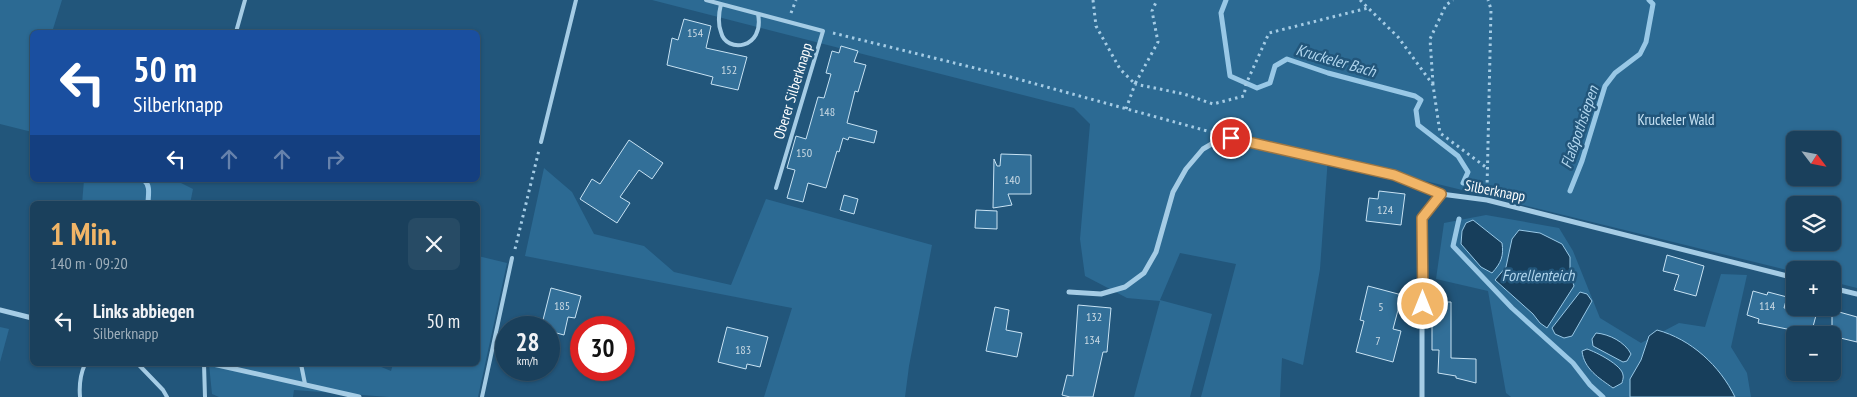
<!DOCTYPE html>
<html lang="de">
<head>
<meta charset="utf-8">
<style>
  :root { --surface:#1a405c; --page:#274b65; --text:#f1f3f6; --muted:#9fafbb; --line:#385972; --accent:#f1b567 }
  body { margin:0; font-family:"PT Sans Narrow",sans-serif; background:var(--page); color:var(--text); height:100vh; display:flex; flex-direction:column; font-size:19px; white-space:nowrap }
  * { box-sizing:border-box; margin:0 }
  p { font-size:16px; color:var(--muted) }
  .icon { flex:none; width:28px; height:28px; fill:none; stroke:currentColor; stroke-width:2; stroke-linecap:round; stroke-linejoin:round }
  .map { position:relative; flex:1; overflow:hidden }
  .drawer { position:absolute; left:30px; top:201px; width:450px; height:165px; display:flex; flex-direction:column; background:var(--surface); border-radius:8px; box-shadow:0 1px 4px #0004,0 0 0 1px var(--line) }
  .drawer>* { flex:none }
  .guide { position:absolute; left:30px; top:30px; width:450px; height:152px; border-radius:8px; box-shadow:0 1px 4px #0004,0 0 0 1px var(--line); background:#1a4fa0; color:#fff; overflow:hidden }
  .needle { width:32px; rotate:122deg }
  .tools { position:absolute; left:1786px; top:131px; display:grid; gap:10px }
  .tools a { display:grid; place-items:center; width:55px; height:55px; border-radius:8px; background:var(--surface); box-shadow:0 1px 4px #0004,0 0 0 1px var(--line); font-size:25px }
  .speed { position:absolute; left:495px; top:316px; display:flex; gap:10px; font-size:25px; font-weight:700; text-align:center }
  .speed>* { display:grid; place-content:center; width:65px; height:65px; border-radius:50%; background:var(--surface); box-shadow:0 1px 4px #0004,0 0 0 1px var(--line); line-height:1 }
  .speed small { font-size:12px; font-weight:400 }
  .speed .limit { border:8px solid #d22; background:#fff; color:#111 }
  .pin { position:absolute; display:grid; place-items:center; width:42px; height:42px; color:#fff; margin:-21px; border:2px solid #fff; border-radius:50%; box-shadow:0 1px 5px #0007 }
  .me { position:absolute; width:55px; margin:-28px; rotate:0deg; stroke-linejoin:round; filter:drop-shadow(0 0 4px #0008) }
  .turn { display:flex; align-items:center; gap:18px; height:105px; padding:0 20px; font-size:22px }
  .turn .icon { width:65px; height:65px; stroke-width:2.5 }
  .turn b { display:block; font-size:35px; line-height:42px }
  .lanes { display:flex; align-items:center; height:48px; padding:0 20px; background:#0003; justify-content:center; gap:25px; direction:ltr }
  .lanes .off { opacity:.35 }
  .round { display:grid; place-items:center; flex:none; width:52px; height:52px; border-radius:8px; background:var(--page) }
  .overview { display:flex; align-items:center; justify-content:space-between; height:85px; padding:0 20px }
  h1 { font-size:30px; font-weight:800; line-height:38px; color:var(--accent) }
  ul { padding:0; list-style:none }
  li { display:flex; align-items:center; gap:15px; height:70px; padding:0 20px }
  li div { flex:1 }
  li b { display:block; font-size:19px }
  li em { font-style:normal }
  .map>svg:first-child { display:block }
  .green { fill:#2c6a93; fill-rule:evenodd }
  .water { fill:#173e5b; stroke:#99c8e6 }
  .lines { fill:none; stroke-linecap:round; stroke-linejoin:round }
  .stream { stroke:#99c8e6; stroke-width:5 }
  .building { fill:#326f98; stroke:#c8e3f4 }
  .path { stroke:#a5cce5; stroke-width:3; stroke-dasharray:2.5 4; stroke-linecap:butt }
  .service { stroke:#a5cce5; stroke-width:4 }
  .minor { stroke:#a5cce5; stroke-width:5 }
  .route-casing { stroke:#9d7643; stroke-width:12 }
  .route { stroke:#f1b567; stroke-width:9 }
  .labels { text-anchor:middle; stroke-width:5; stroke-linejoin:round; paint-order:stroke }
  .number-label { font-size:12px; fill:#ccdbe5 }
  .street-label { font-size:15px; fill:#fff; stroke:#22567b }
  .park-label { font-size:15px; fill:#c8e3f4; stroke:#22567b }
  .water-label { font-size:16px; font-style:italic; fill:#b0d5ed; stroke:#22567b }
</style>
</head>
<body>
<div class="map">
<svg width="1857" height="397" viewBox="0 0 1857 397">
  <rect width="100%" height="100%" fill="#22567b"/>
  <path class="green" d="M 0,0 L 62,0 L 53,29 L 54,32 L 32,32 L 32,132 L 0,124 Z
    M 652,0 L 1857,0 L 1857,288 L 1833,282 L 1832,270 L 1795,270 L 1795,272 L 1328,157 L 1320,269 L 1303,365 L 1282,358 L 1280,397 L 1201,397 L 1236,264 L 1180,253 L 1160,300 L 1212,314 L 1190,397 L 1134,397 L 1160,301 L 1127,298 L 1085,276 L 1080,239 L 1090,124 L 1074,108 ZM 1795,140 L 1832,140 L 1832,178 L 1795,178 ZM 1795,205 L 1832,205 L 1832,242 L 1795,242 Z
    M 544,168 L 572,192 L 594,234 L 644,246 L 674,272 L 731,285 L 766,199 L 932,245 L 909,366 L 905,397 L 764,397 L 792,308 L 525,256 Z
    M 84,180 L 175,180 L 193,189 L 190,204 L 82,204 Z
    M 1486,215 L 1559,228 L 1573,251 L 1600,318 L 1641,343 L 1679,323 L 1705,327 L 1721,274 L 1747,275 L 1731,347 L 1747,373 L 1751,397 L 1511,397 L 1506,393 L 1488,291 L 1436,279 L 1444,223 Z
    M 478,256 L 507,263 L 478,397 L 389,397 L 294,390 L 293,397 L 219,397 L 212,394 L 209,364 L 374,364 L 391,371 L 393,364 L 478,364 Z
    M 0,327 L 9,329 L 0,362 Z"/>
  <path class="water" d="M 1473,220 L 1502,243 C 1504,256 1501,263 1492,273 L 1481,267 L 1461,244 L 1462,231 L 1466,223 Z
    M 1519,230 L 1540,233 L 1562,244 L 1570,257 L 1570,271 L 1574,286 L 1547,328 L 1540,323 L 1533,314 L 1495,280 L 1506,267 L 1512,239 Z
    M 1580,292 L 1587,294 L 1592,301 L 1572,336 L 1564,338 L 1555,334 L 1552,328 Z
    M 1657,330 C 1691,339 1720,366 1735,397 L 1630,397 L 1630,379 L 1641,360 L 1649,336 Z
    M 1596,333 C 1609,334 1625,342 1631,354 L 1627,361 L 1623,362 L 1593,346 L 1592,339 Z
    M 1587,349 C 1596,352 1622,365 1623,375 C 1624,377 1622,382 1622,383 L 1613,388 C 1599,378 1584,369 1582,351 Z"/>
  <g class="lines">
    <path class="stream" d="M 1226,0 L 1221,13 L 1230,76 L 1257,88 L 1270,83 L 1275,66 L 1287,59 L 1328,73 L 1415,96 L 1421,100 L 1416,110 L 1418,125 L 1458,156 L 1468,172 L 1463,183
      M 144,180 C 151,186 148,195 148,204
      M 1570,191 L 1582,161 L 1605,86 L 1615,73 L 1640,54 L 1646,42 L 1653,4 L 1649,0
      M 1459,219 L 1453,246 L 1512,308 L 1573,363 L 1590,385 L 1603,397"/>
  </g>
  <path class="building" d="M 684,19 L 711,26 L 706,48 L 747,57 L 738,90 L 711,84 L 713,77 L 667,65 L 672,38 L 678,40 Z
    M 841,46 L 858,51 L 854,62 L 866,65 L 858,92 L 855,91 L 847,123 L 877,131 L 874,143 L 849,137 L 848,140 L 843,138 L 839,152 L 837,151 L 826,188 L 808,183 L 803,202 L 787,198 L 795,170 L 787,168 L 796,136 L 806,139 L 818,97 L 824,98 L 831,74 L 826,73 L 832,51 L 839,53 Z
    M 629,140 L 663,163 L 652,179 L 639,170 L 620,197 L 630,203 L 617,223 L 580,199 L 592,179 L 600,184 Z
    M 1001,154 L 1031,155 L 1031,194 L 1008,194 L 1012,205 L 993,208 L 994,159 L 997,166 L 1000,166 Z
    M 1379,191 L 1405,194 L 1401,225 L 1366,221 L 1369,198 L 1378,199 Z
    M 844,195 L 858,199 L 854,214 L 840,210 Z
    M 976,210 L 997,211 L 997,229 L 975,228 Z
    M 1667,255 L 1704,266 L 1696,296 L 1674,290 L 1679,275 L 1663,271 Z
    M 1368,286 L 1402,295 L 1393,329 L 1401,331 L 1393,362 L 1356,352 L 1364,321 L 1360,320 Z
    M 551,288 L 581,296 L 575,318 L 568,317 L 564,335 L 549,331 L 549,328 L 541,328 Z
    M 1753,291 L 1767,295 L 1768,292 L 1787,297 L 1784,308 L 1818,308 L 1811,334 L 1758,323 L 1759,319 L 1747,315 Z
    M 1432,302 L 1451,302 L 1451,358 L 1476,359 L 1476,383 L 1456,378 L 1456,376 L 1438,373 L 1439,350 L 1432,350 Z
    M 1078,305 L 1111,308 L 1107,352 L 1103,352 L 1093,397 L 1070,397 L 1062,395 L 1067,375 L 1073,376 Z
    M 995,307 L 1009,310 L 1006,330 L 1022,333 L 1017,357 L 986,351 Z
    M 1832,310 L 1857,317 L 1857,342 L 1832,336 Z
    M 727,327 L 768,337 L 760,367 L 747,364 L 746,369 L 718,362 Z"/>
  <g class="lines">
    <path class="path" d="M 1093,0 L 1096,26 L 1120,69 L 1135,84 L 1158,42 L 1152,11 L 1157,0
      M 1360,0 L 1398,37 L 1433,85 L 1440,133 L 1487,168
      M 791,13 L 796,0
      M 833,33 L 1003,75 L 1211,132
      M 1433,84 L 1430,39 L 1446,5 L 1453,0
      M 1126,109 L 1135,84 L 1184,94 L 1213,104 L 1244,96 L 1246,84 L 1269,33 L 1368,8
      M 1487,189 L 1491,9 L 1488,0
      M 515,249 L 539,150"/>
    <path class="service" d="M 706,0 L 823,31 L 776,188
      M 721,4 C 719,12 718,24 721,32 C 726,54 765,49 758,14
      M 236,32 L 245,0
      M 541,142 L 576,0
      M 138,364 L 163,390 L 167,397
      M 204,364 L 205,397
      M 301,364 L 305,384
      M 80,397 C 79,385 80,375 85,364
      M 482,397 L 512,258"/>
    <path class="minor" d="M 1832,288 L 1857,294
      M 1069,292 L 1101,294 L 1125,287 L 1144,273 L 1156,252 L 1173,192 L 1186,169 L 1203,149 L 1215,142 L 1231,138 L 1395,175 L 1441,194 L 1487,200 L 1795,278
      M 0,310 L 32,318
      M 213,364 L 359,397
      M 1422,397 L 1422,218 L 1441,194"/>
  </g>
  <g class="lines">
    <defs>
      <path id="route" d="M 1231,138 L 1394,175 L 1441,194 L 1422,218 L 1423,304"/>
    </defs>
    <use href="#route" class="route-casing"/>
    <use href="#route" class="route"/>
  </g>
  <g class="labels">
    <g class="number-label">
      <text x="695" y="37">154</text>
      <text x="729" y="74">152</text>
      <text x="827" y="116">148</text>
      <text x="804" y="157">150</text>
      <text x="1012" y="184">140</text>
      <text x="1385" y="214">124</text>
      <text x="562" y="310">185</text>
      <text x="1767" y="310">114</text>
      <text x="1381" y="311">5</text>
      <text x="1094" y="321">132</text>
      <text x="1092" y="344">134</text>
      <text x="1378" y="345">7</text>
      <text x="743" y="354">183</text>
    </g>
    <g class="street-label">
      <text transform="translate(793 91) rotate(-73)" y="5">Oberer Silberknapp</text>
      <text transform="translate(1495 191) rotate(11)" y="5">Silberknapp</text>
    </g>
    <g class="park-label">
      <text x="1676" y="125">Kruckeler Wald</text>
    </g>
    <g class="water-label">
      <text transform="translate(1336 60) rotate(16)" y="6">Kruckeler Bach</text>
      <text transform="translate(1579 127) rotate(-71)" y="6">Flaßpothsiepen</text>
      <text x="1538" y="281">Forellenteich</text>
    </g>
  </g>
</svg>
<div class="tools">
<a><svg class="needle" viewBox="-14 -14 28 28"><path d="M0-13l5 13h-10z" fill="#e53935"/><path d="M0 13l5-13h-10z" fill="#9fafbb"/></svg></a>
<a><svg class="icon" aria-label="layers" viewBox="0 0 24 24"><path d="M12 4l9 5-9 5-9-5zM3 14l9 5 9-5"/></svg></a>
<a>+</a>
<a>−</a>
</div>
<div class="speed"><div>28<small>km/h</small></div><div class="limit">30</div></div>
<div class="pin" style="left:1231px;top:138px;background:#d93025"><svg class="icon" aria-label="arrive" viewBox="0 0 24 24"><path d="M6 21V4h12l-3 4 3 4H6"/></svg></div>
<svg class="me" style="left:1423px;top:304px" viewBox="-20 -20 40 40"><circle r="17" fill="#f1b567" stroke="#fff" stroke-width="3"/><path d="M0-11L8 9 0 5-8 9z" fill="#fff"/></svg>
<div class="guide">
<div class="turn"><svg class="icon" aria-label="left" viewBox="0 0 24 24"><path d="M17 20v-9H6M10 6l-5 5 5 5"/></svg><div><b>50 m</b>Silberknapp</div></div>
<div class="lanes"><svg class="icon" aria-label="left" viewBox="0 0 24 24"><path d="M17 20v-9H6M10 6l-5 5 5 5"/></svg><svg class="icon off" aria-label="ahead" viewBox="0 0 24 24"><path d="M12 20V5M6 11l6-6 6 6"/></svg><svg class="icon off" aria-label="ahead" viewBox="0 0 24 24"><path d="M12 20V5M6 11l6-6 6 6"/></svg><svg class="icon off" aria-label="right" viewBox="0 0 24 24"><path d="M7 20v-9h11M14 6l5 5-5 5"/></svg></div>
</div>
<section class="drawer">
<div class="overview"><div><h1>1 Min.</h1><p>140 m · 09:20</p></div><a class="round"><svg class="icon" aria-label="close" viewBox="0 0 24 24"><path d="M6 6l12 12M18 6L6 18"/></svg></a></div>
<ul>
<li><svg class="icon" aria-label="left" viewBox="0 0 24 24"><path d="M17 20v-9H6M10 6l-5 5 5 5"/></svg><div><b>Links abbiegen</b><p>Silberknapp</p></div><em>50 m</em></li>
</ul>
</section>
</div>
</body>
</html>
